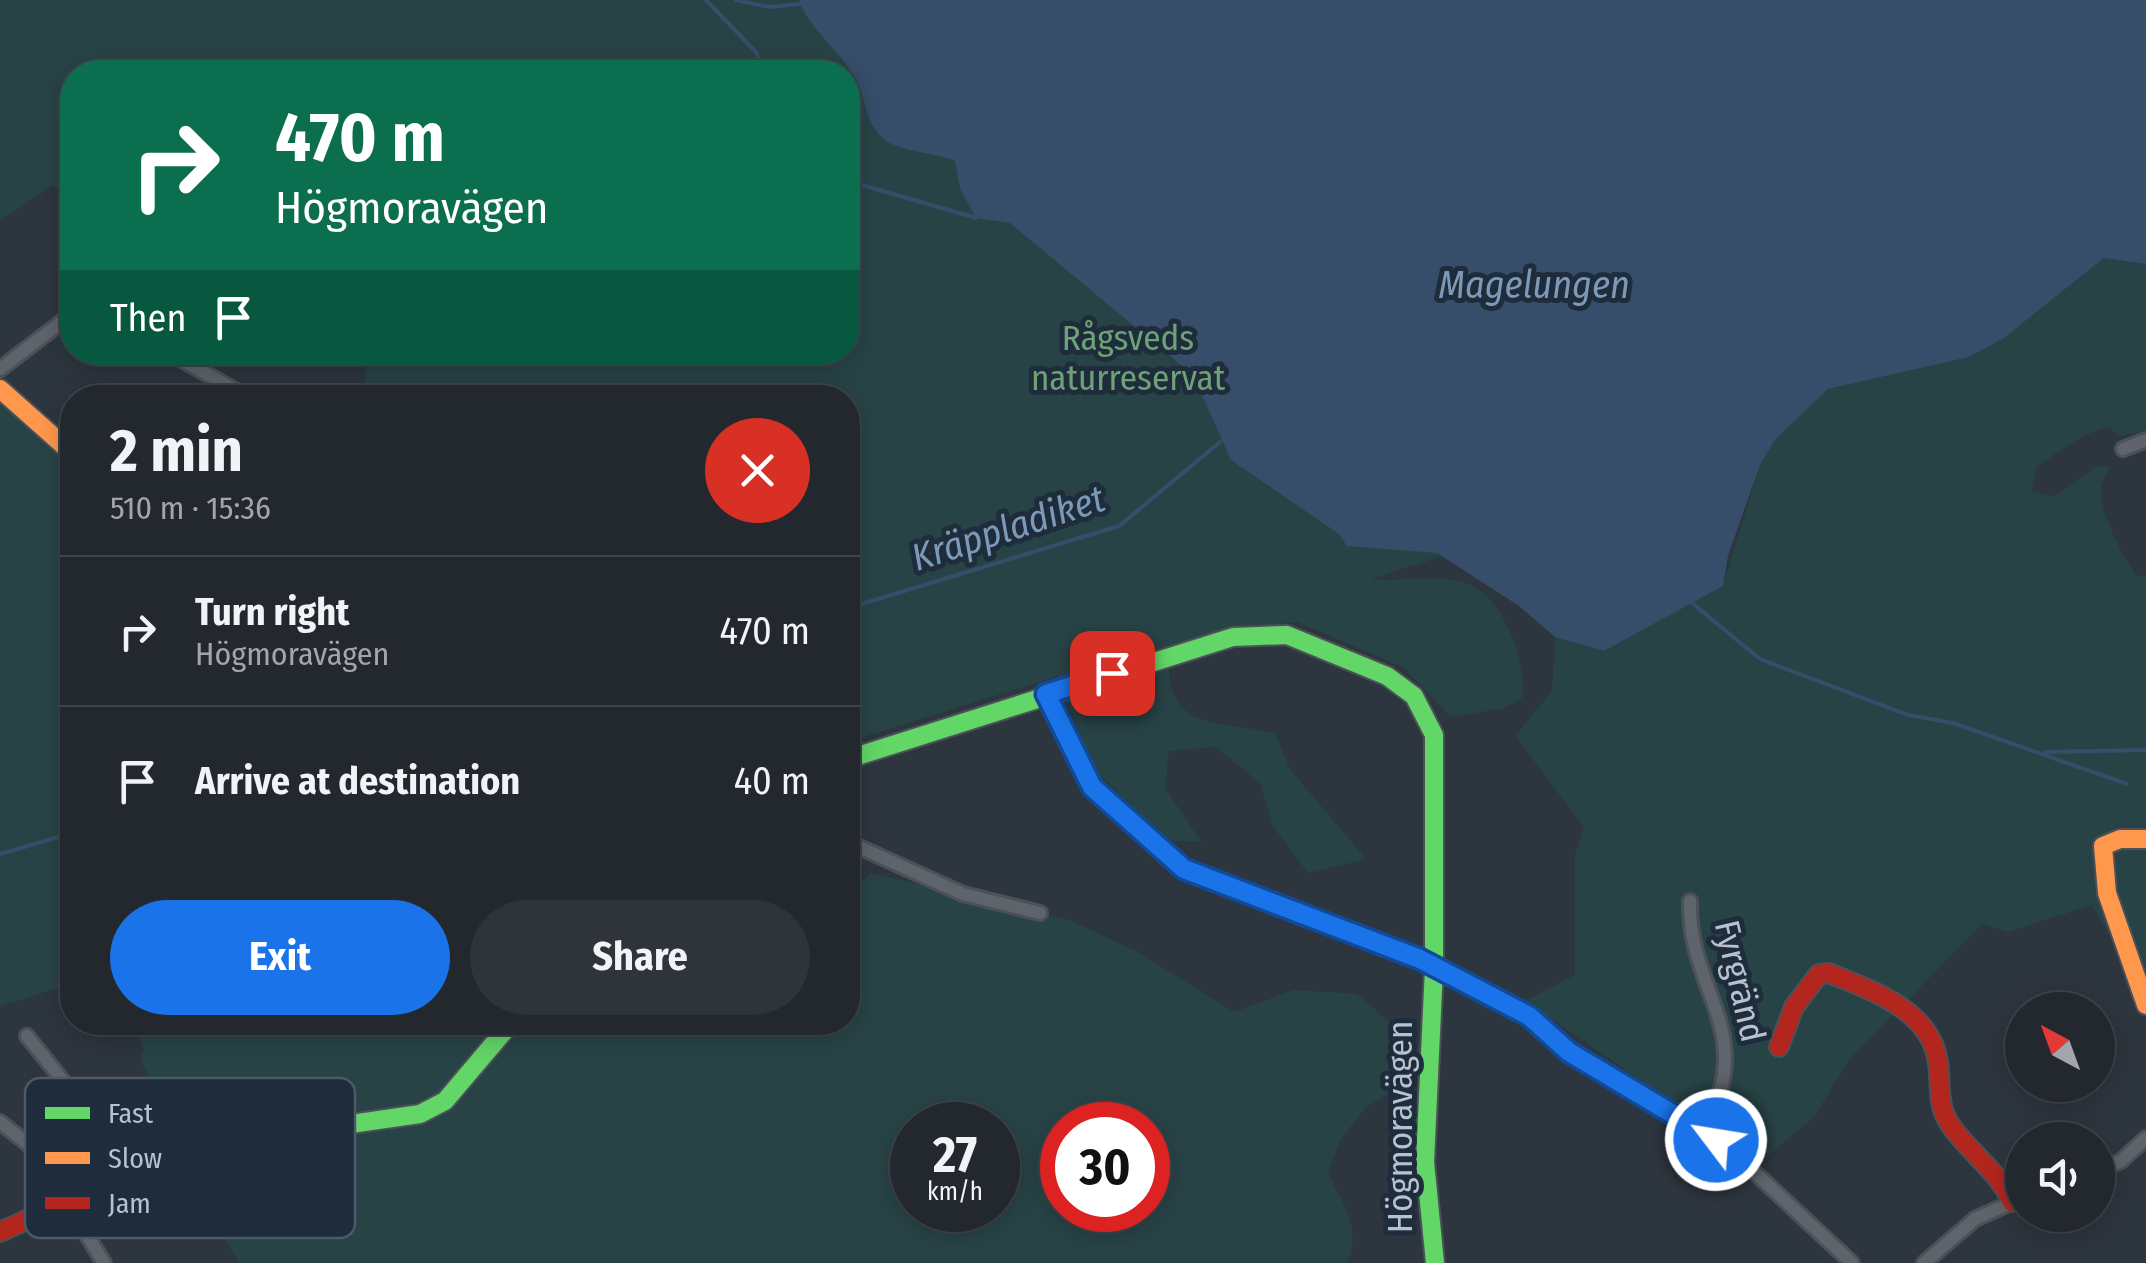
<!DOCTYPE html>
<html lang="en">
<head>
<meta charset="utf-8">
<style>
  :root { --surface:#22282e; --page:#2e343a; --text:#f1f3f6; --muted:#a2a6aa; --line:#3f444a; --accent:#1a73e8 }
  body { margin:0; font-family:"Fira Sans Condensed",sans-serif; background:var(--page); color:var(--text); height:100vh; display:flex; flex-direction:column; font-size:38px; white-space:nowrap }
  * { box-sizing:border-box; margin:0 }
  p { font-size:32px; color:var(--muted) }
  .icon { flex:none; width:55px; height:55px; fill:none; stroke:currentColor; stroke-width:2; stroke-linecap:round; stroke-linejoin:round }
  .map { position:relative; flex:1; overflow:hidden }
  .side { position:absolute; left:60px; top:385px; width:800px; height:650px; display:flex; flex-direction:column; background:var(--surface); border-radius:40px; box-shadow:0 5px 25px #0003,0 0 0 2px var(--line) }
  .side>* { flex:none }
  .top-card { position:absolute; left:60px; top:60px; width:800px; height:305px; border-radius:40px; box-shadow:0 5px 25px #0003,0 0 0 2px var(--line); background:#0b6e4f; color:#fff; overflow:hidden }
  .needle { width:65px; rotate:319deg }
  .controls { position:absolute; left:2005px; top:992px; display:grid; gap:20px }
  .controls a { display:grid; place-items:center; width:110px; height:110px; border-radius:50%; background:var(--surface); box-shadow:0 5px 25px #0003,0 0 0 2px var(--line); font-size:50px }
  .speed { position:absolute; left:890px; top:1102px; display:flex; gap:20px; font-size:50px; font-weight:700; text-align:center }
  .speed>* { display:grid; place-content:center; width:130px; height:130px; border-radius:50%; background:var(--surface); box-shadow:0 5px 25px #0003,0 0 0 2px var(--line); line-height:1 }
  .speed small { font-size:25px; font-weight:400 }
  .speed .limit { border:15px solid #d22; background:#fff; color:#111 }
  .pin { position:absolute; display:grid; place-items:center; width:85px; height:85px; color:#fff; margin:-42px; border-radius:20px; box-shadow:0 5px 15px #0006 }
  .me { position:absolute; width:110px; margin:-55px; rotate:301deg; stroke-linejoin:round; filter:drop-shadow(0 0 8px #0008) }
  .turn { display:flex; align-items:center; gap:35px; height:210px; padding:0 50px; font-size:45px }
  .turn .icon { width:130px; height:130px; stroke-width:2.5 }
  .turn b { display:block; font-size:70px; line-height:85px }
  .then { display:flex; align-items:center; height:95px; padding:0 50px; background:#0003; gap:20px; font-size:38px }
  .round { display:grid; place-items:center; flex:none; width:105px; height:105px; border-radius:52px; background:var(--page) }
  .overview { display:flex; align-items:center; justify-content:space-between; height:170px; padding:0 50px }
  h1 { font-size:60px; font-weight:700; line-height:75px }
  .primary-button { display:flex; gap:20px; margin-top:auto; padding:20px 50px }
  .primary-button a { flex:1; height:115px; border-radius:60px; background:var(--accent); color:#fff; font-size:40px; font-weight:700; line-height:115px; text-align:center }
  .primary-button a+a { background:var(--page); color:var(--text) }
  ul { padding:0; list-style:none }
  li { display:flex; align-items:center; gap:30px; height:150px; padding:0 50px; border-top:2px solid var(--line) }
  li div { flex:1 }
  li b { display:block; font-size:38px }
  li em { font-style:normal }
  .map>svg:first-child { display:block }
  .green { fill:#284346; fill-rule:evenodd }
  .water { fill:#364e6a }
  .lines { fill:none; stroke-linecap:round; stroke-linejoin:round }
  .stream { stroke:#364e6a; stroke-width:4 }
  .street-casing { stroke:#4c5158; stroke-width:18 }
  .fast-casing { stroke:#4c5158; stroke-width:22 }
  .slow-casing { stroke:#4c5158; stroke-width:22 }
  .jam-casing { stroke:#4c5158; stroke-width:22 }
  .street { stroke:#5e646b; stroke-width:12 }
  .fast { stroke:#63d668; stroke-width:18 }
  .slow { stroke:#ff974d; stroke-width:18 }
  .jam { stroke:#b3261e; stroke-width:18 }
  .route-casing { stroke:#114b97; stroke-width:25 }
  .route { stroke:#1a73e8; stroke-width:18 }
  .labels { text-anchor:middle; stroke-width:10; stroke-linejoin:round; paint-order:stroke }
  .park-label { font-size:35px; fill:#6ca275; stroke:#1e2c3b }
  .street-label { font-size:35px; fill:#b7c2cf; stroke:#1e2c3b }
  .water-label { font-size:38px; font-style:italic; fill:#7c99b8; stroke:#1e2c3b }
  .key { fill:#1e2c3b; stroke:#4c5967; stroke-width:2.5 }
  .key-label { font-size:28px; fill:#b7c2cf }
</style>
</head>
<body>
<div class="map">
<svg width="2146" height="1263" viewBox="0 0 2146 1263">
  <rect width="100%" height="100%" fill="#2d353e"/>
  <path class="green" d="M 0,0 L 1054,0 L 1468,548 L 1371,579 C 1399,582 1432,574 1459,581 C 1502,590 1527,659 1522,698 L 1505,708 L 1451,717 L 1403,667 L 1297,622 L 1222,630 L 1169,648 C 1163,733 1212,719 1275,733 L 1290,769 L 1366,859 L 1308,873 L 1272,825 L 1261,784 L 1216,747 L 1169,751 L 1165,788 L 1201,841 L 1175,841 L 1161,834 L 1092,767 L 1058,676 L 848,742 L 848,398 L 365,397 L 366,361 L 351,353 L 848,352 L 848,72 L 72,72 L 72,196 L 52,186 L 0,221 Z
    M 2104,258 L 2146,264 L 2146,431 L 2122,436 L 2107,427 L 2083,436 L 2037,466 L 2031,491 L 2054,497 L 2097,466 L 2110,467 C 2107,474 2102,482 2101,489 C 2098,510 2125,561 2138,577 L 2146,575 L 2146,994 L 2092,905 L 2008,932 L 1982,924 L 1848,1061 L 1814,1117 L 1761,1162 L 1525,1001 L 1575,975 L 1575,855 L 1584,828 L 1515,736 L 1552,691 L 1555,637 L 1604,651 L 1723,586 L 1760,465 L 1775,440 L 1828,389 L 1969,357 L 2004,338 Z
    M 0,401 L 72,464 L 72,984 L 0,1006 Z
    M 871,873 L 1069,920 L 1136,951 L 1234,1012 L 1294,990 L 1357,994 L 1421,1049 L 1404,1084 L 1366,1107 L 1341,1139 L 1328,1173 C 1342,1201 1364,1232 1346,1263 L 239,1263 L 186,1169 L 176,1131 L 141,1060 L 144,1049 L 129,1023 L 848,1022 L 848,897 ZM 912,1125 L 998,1125 L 998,1210 L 912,1210 ZM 1062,1125 L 1148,1125 L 1148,1210 L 1062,1210 Z"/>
  <path class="water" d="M 799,0 L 2146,0 L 2146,264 L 2104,258 L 2004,338 L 1969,357 L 1828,389 L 1775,440 L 1760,465 L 1728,556 L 1723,586 L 1604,651 L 1555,637 L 1519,606 L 1437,553 L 1347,546 L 1339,534 L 1231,460 L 1193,375 L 1010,223 L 976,218 L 960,188 L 955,161 C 936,153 905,152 888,142 C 865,127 867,102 857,81 C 840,50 808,28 799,0 Z"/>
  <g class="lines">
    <path class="stream" d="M 706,0 L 756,52 L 763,72
      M 736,0 L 769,7 L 800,4
      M 848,181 L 976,218
      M 1692,603 L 1760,659 L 1908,715 L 1953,723 L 2127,784
      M 848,608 L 1119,526 L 1220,442
      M 2046,752 L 2146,750
      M 0,854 L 72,833"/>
    <defs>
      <path id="street" d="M 168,352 L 249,398
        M 0,369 L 72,314
        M 2123,449 L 2146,440
        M 1047,694 L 1092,787 L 1184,869 L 1420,959 L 1529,1016 L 1569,1051 L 1738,1157 L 1852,1263
        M 848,842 L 963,894 L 1040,913
        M 1690,901 C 1688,995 1760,1031 1703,1131
        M 27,1036 L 135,1171
        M 0,1122 L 43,1156 L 97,1187
        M 2098,1171 L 2121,1161 L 2146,1138
        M 66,1201 L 104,1263
        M 1924,1263 L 1975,1219 L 2022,1198"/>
      <path id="fast" d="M 848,759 L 1233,637 L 1287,635 L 1387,676 L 1414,696 L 1434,735 L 1434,968 L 1425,1162 L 1435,1263
        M 240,1140 L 420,1114 L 445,1101 L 512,1022"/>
      <path id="slow" d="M 0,389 L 72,453
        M 2146,839 L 2120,839 L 2103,846 L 2107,893 L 2146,1005"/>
      <path id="jam" d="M 1779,1047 L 1794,1007 L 1819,974 L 1829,973 C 1872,991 1930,1009 1938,1062 C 1941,1083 1937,1104 1949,1123 C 1968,1152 1997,1169 2012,1202
        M 0,1232 L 188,1147 L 240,1140"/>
    </defs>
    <use href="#street" class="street-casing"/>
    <use href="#fast" class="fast-casing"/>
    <use href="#slow" class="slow-casing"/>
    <use href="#jam" class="jam-casing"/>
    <use href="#street" class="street"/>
    <use href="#fast" class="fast"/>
    <use href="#slow" class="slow"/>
    <use href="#jam" class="jam"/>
  </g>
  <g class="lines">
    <defs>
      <path id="route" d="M 1112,673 L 1046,694 L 1092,787 L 1184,869 L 1420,959 L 1529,1016 L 1569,1052 L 1716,1140"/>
    </defs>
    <use href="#route" class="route-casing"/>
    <use href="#route" class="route"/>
  </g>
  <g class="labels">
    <g class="park-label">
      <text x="1128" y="350">Rågsveds<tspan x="1128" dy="40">naturreservat</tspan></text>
    </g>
    <g class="street-label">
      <text transform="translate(1740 981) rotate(77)" y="12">Fyrgränd</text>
      <text transform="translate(1400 1127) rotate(-90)" y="12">Högmoravägen</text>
    </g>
    <g class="water-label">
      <text x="1534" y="298">Magelungen</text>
      <text transform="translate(1008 528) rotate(-18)" y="13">Kräppladiket</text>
    </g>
  </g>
  <rect x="25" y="1078" width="330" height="160" rx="15" class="key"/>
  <rect x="45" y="1107" width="45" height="12" fill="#63d668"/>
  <rect x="45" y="1152" width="45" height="12" fill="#ff974d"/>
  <rect x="45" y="1197" width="45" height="12" fill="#b3261e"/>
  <g class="key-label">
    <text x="108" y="1123">Fast</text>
    <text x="108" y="1168">Slow</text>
    <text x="108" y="1213">Jam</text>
  </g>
</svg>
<div class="controls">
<a><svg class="needle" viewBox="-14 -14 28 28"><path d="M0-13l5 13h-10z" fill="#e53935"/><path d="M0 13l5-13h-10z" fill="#a2a6aa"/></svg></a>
<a><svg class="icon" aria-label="sound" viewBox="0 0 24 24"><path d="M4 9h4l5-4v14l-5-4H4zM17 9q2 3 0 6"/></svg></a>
</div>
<div class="speed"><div>27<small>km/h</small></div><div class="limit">30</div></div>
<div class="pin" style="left:1112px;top:673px;background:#d93025"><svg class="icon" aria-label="arrive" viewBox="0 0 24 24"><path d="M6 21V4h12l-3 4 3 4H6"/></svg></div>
<svg class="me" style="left:1716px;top:1140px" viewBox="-20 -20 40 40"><circle r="17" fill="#1a73e8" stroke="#fff" stroke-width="3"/><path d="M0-11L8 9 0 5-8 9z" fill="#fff"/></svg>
<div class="top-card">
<div class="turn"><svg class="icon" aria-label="right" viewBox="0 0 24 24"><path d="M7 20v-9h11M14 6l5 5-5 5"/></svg><div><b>470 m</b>Högmoravägen</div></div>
<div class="then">Then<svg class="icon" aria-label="arrive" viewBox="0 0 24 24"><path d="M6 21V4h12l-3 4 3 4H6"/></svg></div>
</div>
<section class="side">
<div class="overview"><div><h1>2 min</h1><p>510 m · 15:36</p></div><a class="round" style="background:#d93025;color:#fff"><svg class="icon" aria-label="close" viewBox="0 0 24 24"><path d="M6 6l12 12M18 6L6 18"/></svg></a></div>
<ul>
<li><svg class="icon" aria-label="right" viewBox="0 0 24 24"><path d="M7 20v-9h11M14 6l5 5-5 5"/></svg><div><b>Turn right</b><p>Högmoravägen</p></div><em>470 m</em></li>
<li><svg class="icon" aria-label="arrive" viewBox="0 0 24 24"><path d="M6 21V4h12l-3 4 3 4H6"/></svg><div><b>Arrive at destination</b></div><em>40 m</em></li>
</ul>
<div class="primary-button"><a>Exit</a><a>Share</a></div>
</section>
</div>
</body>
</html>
